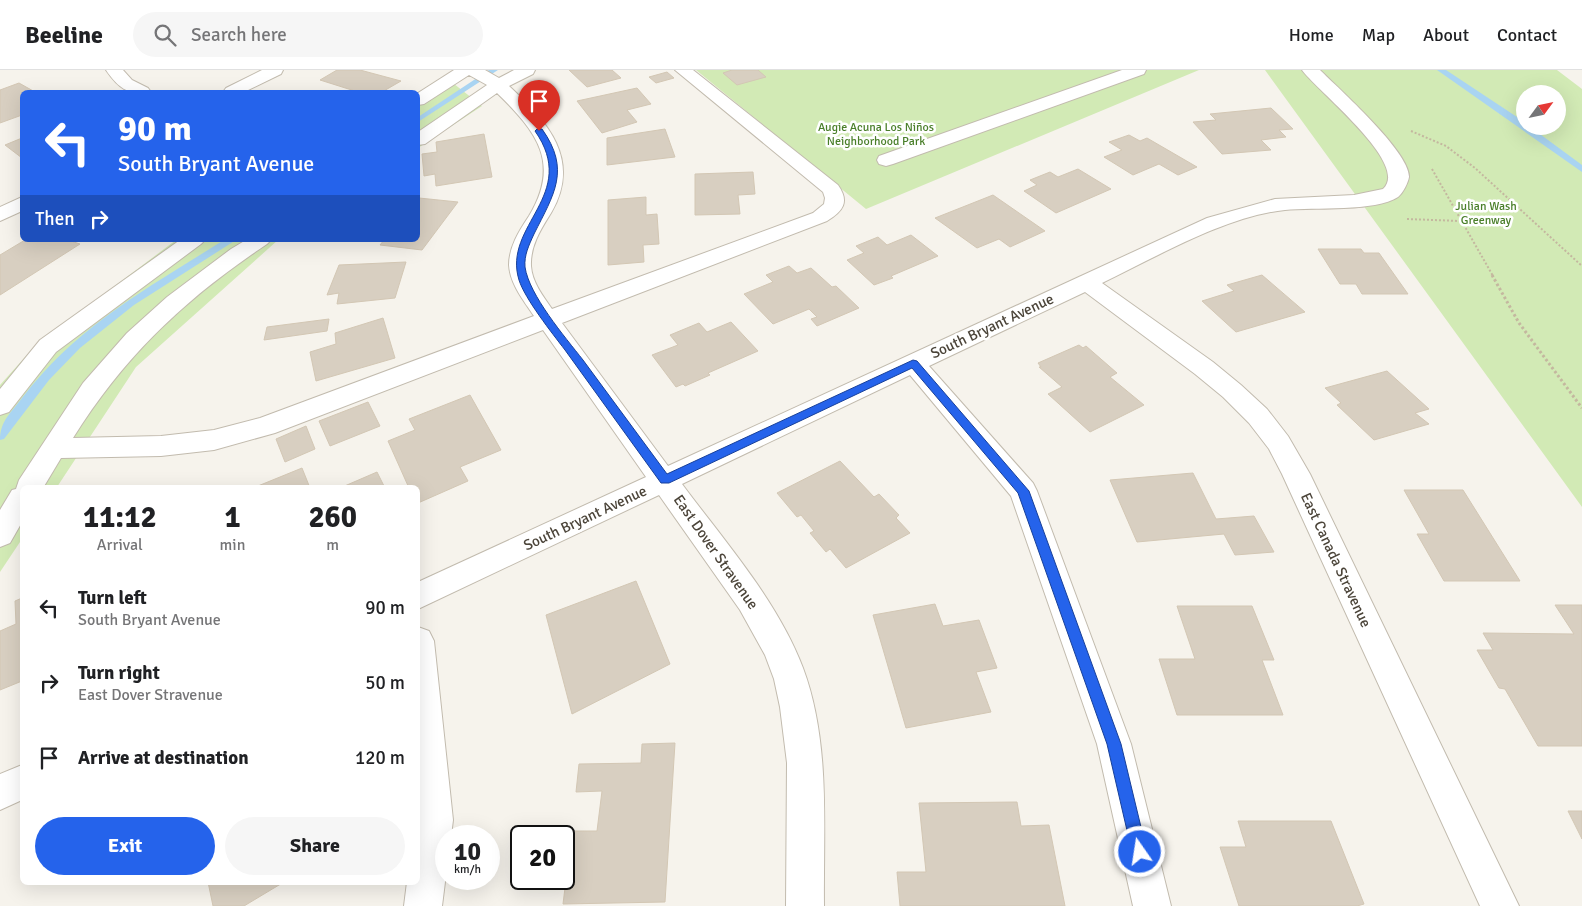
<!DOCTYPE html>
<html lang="en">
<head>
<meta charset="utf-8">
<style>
  :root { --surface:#fff; --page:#f6f6f6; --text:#202124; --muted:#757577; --line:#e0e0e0; --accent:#2563eb }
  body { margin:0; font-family:Signika,sans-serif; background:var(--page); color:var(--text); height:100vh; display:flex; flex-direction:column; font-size:19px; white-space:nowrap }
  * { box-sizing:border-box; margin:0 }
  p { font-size:16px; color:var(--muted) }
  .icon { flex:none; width:28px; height:28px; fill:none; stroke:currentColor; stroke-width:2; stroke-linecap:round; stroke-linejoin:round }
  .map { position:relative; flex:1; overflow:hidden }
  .side { position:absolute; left:20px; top:415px; width:400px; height:400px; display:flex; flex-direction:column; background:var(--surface); border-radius:8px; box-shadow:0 5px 20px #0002 }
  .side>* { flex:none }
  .top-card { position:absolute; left:20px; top:20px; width:400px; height:152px; border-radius:8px; box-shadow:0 5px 20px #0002; background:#2563eb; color:#fff; overflow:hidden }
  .needle { width:32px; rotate:57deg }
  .tools { position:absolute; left:1516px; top:15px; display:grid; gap:10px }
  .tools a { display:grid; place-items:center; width:50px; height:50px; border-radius:50%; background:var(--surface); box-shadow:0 5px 20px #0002; font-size:25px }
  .speed { position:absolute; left:435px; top:755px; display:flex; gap:10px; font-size:25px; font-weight:700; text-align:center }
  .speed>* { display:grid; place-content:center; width:65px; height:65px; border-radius:50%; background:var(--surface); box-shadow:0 5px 20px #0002; line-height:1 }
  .speed small { font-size:12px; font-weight:400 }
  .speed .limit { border:2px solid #111; border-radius:8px; background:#fff; color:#111 }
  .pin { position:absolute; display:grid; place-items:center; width:42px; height:42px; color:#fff; margin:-51px -21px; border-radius:50% 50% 50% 0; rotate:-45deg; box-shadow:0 0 5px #0007 }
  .pin .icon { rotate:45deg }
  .me { position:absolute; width:55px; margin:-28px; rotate:347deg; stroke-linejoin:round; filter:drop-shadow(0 0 4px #0008) }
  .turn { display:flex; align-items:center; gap:18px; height:105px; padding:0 15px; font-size:22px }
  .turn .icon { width:65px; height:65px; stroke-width:2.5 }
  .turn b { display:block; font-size:35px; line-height:42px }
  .then { display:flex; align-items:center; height:48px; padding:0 15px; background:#0003; gap:10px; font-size:19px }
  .eta { display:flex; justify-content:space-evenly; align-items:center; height:85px; text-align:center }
  .eta b { font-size:30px; font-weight:700; line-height:35px }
  .button { display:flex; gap:10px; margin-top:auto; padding:10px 15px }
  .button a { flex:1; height:58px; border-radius:30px; background:var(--accent); color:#fff; font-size:20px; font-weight:700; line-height:58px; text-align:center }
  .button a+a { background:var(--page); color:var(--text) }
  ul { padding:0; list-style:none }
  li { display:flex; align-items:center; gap:15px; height:75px; padding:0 15px }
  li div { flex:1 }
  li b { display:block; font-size:19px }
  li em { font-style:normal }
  header { display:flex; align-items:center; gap:30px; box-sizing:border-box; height:70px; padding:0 25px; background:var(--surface); border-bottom:1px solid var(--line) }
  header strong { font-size:24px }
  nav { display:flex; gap:28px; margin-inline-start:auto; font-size:18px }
  .search { width:350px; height:45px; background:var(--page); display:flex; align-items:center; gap:12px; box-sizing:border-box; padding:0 18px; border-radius:28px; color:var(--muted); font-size:19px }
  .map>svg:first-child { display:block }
  .green { fill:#d2eab5; fill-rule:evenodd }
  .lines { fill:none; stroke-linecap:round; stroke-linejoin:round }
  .stream { fill:#a9d4f2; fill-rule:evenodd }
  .building { fill:#d8cfc1; stroke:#d3c7b4 }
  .minor-casing { stroke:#c2bbae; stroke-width:2 }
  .path-far1 { stroke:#c4b79f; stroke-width:2; stroke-dasharray:2 2; stroke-linecap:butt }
  .path { stroke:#c4b79f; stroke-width:3; stroke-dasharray:2.5 2.5; stroke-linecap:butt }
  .minor { fill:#fff; fill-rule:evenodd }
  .route { fill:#2563eb; stroke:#184099 }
  .labels { text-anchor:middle; stroke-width:5; stroke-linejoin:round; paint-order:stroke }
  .far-park-label { font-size:12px; fill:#4a7f2a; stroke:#fff }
  .street-label { font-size:15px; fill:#4b4439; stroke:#fff }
</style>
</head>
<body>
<header>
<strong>Beeline</strong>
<div class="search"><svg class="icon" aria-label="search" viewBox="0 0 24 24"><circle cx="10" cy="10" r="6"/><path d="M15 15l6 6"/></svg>Search here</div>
<nav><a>Home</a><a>Map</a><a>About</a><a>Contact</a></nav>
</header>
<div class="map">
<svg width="1582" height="836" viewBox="0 0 1582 836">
  <rect width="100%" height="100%" fill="#f6f3ec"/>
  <path class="green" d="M 696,0 L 1199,0 L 866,139 Z
    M 1265,0 L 1557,0 L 1582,19 L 1582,437 ZM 1525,24 L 1558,24 L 1558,56 L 1525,56 Z
    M 444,6 L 482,36 L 418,78 L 418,23 Z
    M 176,170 L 278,170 L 136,297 L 57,417 L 22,418 L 22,469 L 0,502 L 0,315 L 35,276 Z"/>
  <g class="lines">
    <path class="stream" d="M 489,0 L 498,0 L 418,52 L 418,47 Z
      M 1437,0 L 1446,0 L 1517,47 L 1525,53 L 1525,56 L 1529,56 L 1582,95 L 1582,102 Z
      M 224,170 L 236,170 L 134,235 L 80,278 L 49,310 L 4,369 L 0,370 C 0,351 11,343 22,328 C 78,255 148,218 224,170 Z"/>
  </g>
  <path class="building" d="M 337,0 L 360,0 L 401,11 L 382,22 L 358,22 L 320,10 Z
    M 569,0 L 612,0 L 621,8 L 587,17 Z
    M 732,0 L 758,0 L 766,7 L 737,15 L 723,3 Z
    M 667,2 L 674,8 L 656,13 L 649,7 Z
    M 19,13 L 35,22 L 22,22 L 22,45 L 0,53 L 0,20 Z
    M 637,18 L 651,34 L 627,40 L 637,52 L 602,63 L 577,31 Z
    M 1271,38 L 1293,59 L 1279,60 L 1286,67 L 1261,70 L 1271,80 L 1222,84 L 1193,52 L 1216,50 L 1210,44 Z
    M 665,59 L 675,87 L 607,95 L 607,68 Z
    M 484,64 L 492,107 L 436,116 L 435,104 L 424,106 L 422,84 L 437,82 L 436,72 Z
    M 1129,65 L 1140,71 L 1147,68 L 1197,97 L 1178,105 L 1159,94 L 1133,105 L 1104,87 L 1122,80 L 1109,72 Z
    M 22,68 L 22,88 L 5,75 Z
    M 1078,99 L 1111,119 L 1056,143 L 1024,121 L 1037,115 L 1030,110 L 1050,102 L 1058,107 Z
    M 753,102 L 755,124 L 738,125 L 740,144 L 695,145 L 695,104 Z
    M 993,125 L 1045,161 L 1010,177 L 999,169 L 977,178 L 935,148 Z
    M 646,127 L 646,145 L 657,144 L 659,174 L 643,175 L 644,192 L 608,195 L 608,130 Z
    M 419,128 L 458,132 L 422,180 L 380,175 L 384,170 L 418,170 Z
    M 911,165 L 938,186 L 891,206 L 893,208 L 874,215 L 847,190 L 864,183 L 856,176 L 878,167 L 887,175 Z
    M 25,170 L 68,170 L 80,174 L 0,225 L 0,185 Z
    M 1318,179 L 1361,179 L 1364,183 L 1379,183 L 1408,224 L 1362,224 L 1356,214 L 1340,214 Z
    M 406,192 L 395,228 L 337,234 L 339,223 L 327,225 L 339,195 Z
    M 789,196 L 797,203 L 811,198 L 832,217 L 836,216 L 859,238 L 817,256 L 811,249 L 817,247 L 809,239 L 773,254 L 744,224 L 773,212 L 766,205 Z
    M 1262,205 L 1305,242 L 1236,262 L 1202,231 L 1234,221 L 1227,215 Z
    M 383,248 L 395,288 L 316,311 L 310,282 L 336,274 L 335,263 Z
    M 329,249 L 327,261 L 264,270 L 267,257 Z
    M 731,252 L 758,281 L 708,303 L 710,305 L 685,316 L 683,314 L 676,317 L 652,285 L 678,275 L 670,265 L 699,253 L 707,262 Z
    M 1079,275 L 1083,278 L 1086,276 L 1117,303 L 1110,307 L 1144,335 L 1090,362 L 1048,324 L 1062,317 L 1039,297 L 1041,297 L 1038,293 Z
    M 1387,301 L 1429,339 L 1415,343 L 1429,354 L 1374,370 L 1337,335 L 1341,333 L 1325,318 Z
    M 470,325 L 501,380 L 460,397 L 468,411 L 418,433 L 418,418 L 409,418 L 388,371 L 415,360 L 409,349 Z
    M 368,332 L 380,356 L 330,376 L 319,351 Z
    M 306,356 L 315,379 L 285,392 L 276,369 Z
    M 840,391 L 874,427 L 879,424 L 899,445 L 896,448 L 910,463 L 846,498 L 830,479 L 826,482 L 810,463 L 814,461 L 801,445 L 797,447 L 777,423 Z
    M 302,398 L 310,418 L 253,418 Z
    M 377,402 L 385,418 L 340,418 Z
    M 1193,403 L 1216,449 L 1254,446 L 1274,482 L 1235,485 L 1224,464 L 1137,472 L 1110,410 Z
    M 1404,420 L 1463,420 L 1520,511 L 1444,511 L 1417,464 L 1429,464 Z
    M 636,511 L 670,594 L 572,644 L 546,545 Z
    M 22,528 L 22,611 L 0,620 L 0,561 L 16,554 L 15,531 Z
    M 935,534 L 943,556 L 979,550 L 997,598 L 976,602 L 991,642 L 906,658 L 873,545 Z
    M 1555,535 L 1582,535 L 1582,676 L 1538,676 L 1505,619 L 1499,618 L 1477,580 L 1493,580 L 1483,563 L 1574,564 Z
    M 1177,536 L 1252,536 L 1274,590 L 1262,590 L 1283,645 L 1177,645 L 1159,589 L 1195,589 Z
    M 675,673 L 665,832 L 563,834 L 572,761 L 597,761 L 602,721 L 576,722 L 579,694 L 641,693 L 642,674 Z
    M 1017,732 L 1021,756 L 1049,755 L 1065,836 L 900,836 L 897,802 L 926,802 L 919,733 Z
    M 1568,741 L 1582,741 L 1582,769 Z
    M 1238,751 L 1331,751 L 1364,834 L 1357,836 L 1239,836 L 1220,777 L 1246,777 Z
    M 208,812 L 284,812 L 244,836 L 213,836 Z"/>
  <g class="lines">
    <defs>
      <path id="minor" d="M 106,0 L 123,0 L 132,10 L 148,18 L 151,22 C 128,25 119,19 106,0 Z
        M 262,0 L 283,0 L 281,4 L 244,22 L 223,22 L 226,18 Z
        M 454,0 L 485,0 L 499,8 L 514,0 L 535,0 L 533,4 L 509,16 C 548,52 582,90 551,143 C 541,159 530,176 531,196 C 532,212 543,226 552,239 L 813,143 L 824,134 L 825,128 L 823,122 L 675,0 L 693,0 L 838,115 C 850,132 843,141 827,151 L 562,253 L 668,396 L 1207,148 L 1275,129 L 1354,125 L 1383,119 C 1411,94 1316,20 1302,0 L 1320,0 C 1338,18 1410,82 1409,107 C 1408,113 1403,123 1398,127 C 1376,142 1313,137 1285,140 C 1226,146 1156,187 1102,213 L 1213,292 L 1241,315 L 1267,339 L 1288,366 L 1310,404 L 1519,836 L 1480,836 L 1282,404 L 1269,379 L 1249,353 L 1223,327 L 1195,304 L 1085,222 L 929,296 L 1033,413 L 1037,421 L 1131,674 L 1171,836 L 1133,836 L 1097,674 L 1011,426 L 910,305 L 682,414 C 725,472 777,530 803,598 C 831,673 823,758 824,836 L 786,836 L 787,693 L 780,637 L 774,609 L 765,585 L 740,540 L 659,425 L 418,539 L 418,512 L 646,407 L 543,260 L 275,363 L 214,380 L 161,386 L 61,388 L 43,418 L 22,418 L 22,452 L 10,473 L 0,477 L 0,440 L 12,420 L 16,419 L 19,410 L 83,313 L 127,263 L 167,227 L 231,179 L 246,170 L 271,170 L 267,174 C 186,228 125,285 73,368 L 161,366 L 214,360 L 260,348 L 534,246 C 524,231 510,214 509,195 C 509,177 519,161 529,146 C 561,93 537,62 497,23 L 425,74 L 418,75 L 418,62 L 487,15 L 469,5 L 424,34 L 418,35 L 418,23 Z
        M 1122,0 L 1146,0 L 1144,4 L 893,94 L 886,96 L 879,94 L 877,90 L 879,86 Z
        M 22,127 L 22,141 L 0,151 L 0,137 Z
        M 180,170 L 205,170 L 201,174 L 56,282 L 9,342 L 0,345 L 0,319 L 40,270 Z
        M 418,557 L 429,561 L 434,571 L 453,750 L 451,766 L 446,766 L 446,804 L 442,836 L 404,836 L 407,812 L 418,812 Z
        M 22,695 L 22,730 L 0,740 L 0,704 Z"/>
    </defs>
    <use href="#minor" class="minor-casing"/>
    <path class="path-far1" d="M 1411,61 L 1446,76 L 1475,98 L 1582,196
      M 1432,99 L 1493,206
      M 1407,149 L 1460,151"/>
    <path class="path" d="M 1492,205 L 1519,253 L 1582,338"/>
    <use href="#minor" class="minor"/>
  </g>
  <path class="route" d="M 537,59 L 542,59 C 571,100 554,124 534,164 C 529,175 524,185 525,197 C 529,225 565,267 583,290 C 611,328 639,366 667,404 L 913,290 L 917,291 L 1029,421 L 1121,674 L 1147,782 L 1145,788 L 1140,790 L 1134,788 L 1132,782 L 1107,674 L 1018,423 L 912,298 L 669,413 L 661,413 C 629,369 597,324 565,280 C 552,263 525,229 519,210 C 502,155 580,125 535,61 Z"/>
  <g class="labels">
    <g class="far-park-label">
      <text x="876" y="61">Augie Acuna Los Niños<tspan x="876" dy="14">Neighborhood Park</tspan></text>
      <text x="1486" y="140">Julian Wash<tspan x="1486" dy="14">Greenway</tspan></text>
    </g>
    <g class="street-label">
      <text transform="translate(992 256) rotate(-25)" y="5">South Bryant Avenue</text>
      <text transform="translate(585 448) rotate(-25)" y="5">South Bryant Avenue</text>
      <text transform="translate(716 482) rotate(55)" y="5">East Dover Stravenue</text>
      <text transform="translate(1336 490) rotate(65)" y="5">East Canada Stravenue</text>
    </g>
  </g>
</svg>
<div class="tools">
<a><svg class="needle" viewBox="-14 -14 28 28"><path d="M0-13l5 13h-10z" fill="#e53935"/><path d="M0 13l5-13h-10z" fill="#757577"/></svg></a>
</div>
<div class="speed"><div>10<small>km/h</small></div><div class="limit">20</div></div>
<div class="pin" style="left:539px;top:61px;background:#d93025"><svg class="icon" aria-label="arrive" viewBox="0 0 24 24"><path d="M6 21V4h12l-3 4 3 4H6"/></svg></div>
<svg class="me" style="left:1140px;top:782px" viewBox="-20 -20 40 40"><circle r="17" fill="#2563eb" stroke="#fff" stroke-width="3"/><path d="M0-11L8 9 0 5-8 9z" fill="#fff"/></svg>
<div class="top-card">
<div class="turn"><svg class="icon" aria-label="left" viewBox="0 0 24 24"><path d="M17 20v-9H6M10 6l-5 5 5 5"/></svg><div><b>90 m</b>South Bryant Avenue</div></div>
<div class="then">Then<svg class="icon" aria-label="right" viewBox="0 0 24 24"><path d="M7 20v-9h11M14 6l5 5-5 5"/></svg></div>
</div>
<section class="side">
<div class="eta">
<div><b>11:12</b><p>Arrival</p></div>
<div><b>1</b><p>min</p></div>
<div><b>260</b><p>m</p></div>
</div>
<ul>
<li><svg class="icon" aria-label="left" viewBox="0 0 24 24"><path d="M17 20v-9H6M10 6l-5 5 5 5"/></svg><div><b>Turn left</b><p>South Bryant Avenue</p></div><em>90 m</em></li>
<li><svg class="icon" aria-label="right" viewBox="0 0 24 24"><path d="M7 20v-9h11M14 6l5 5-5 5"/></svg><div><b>Turn right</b><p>East Dover Stravenue</p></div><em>50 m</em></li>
<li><svg class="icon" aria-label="arrive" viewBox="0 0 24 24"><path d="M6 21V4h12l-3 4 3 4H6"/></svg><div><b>Arrive at destination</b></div><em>120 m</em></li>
</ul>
<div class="button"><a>Exit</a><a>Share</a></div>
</section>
</div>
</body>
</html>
